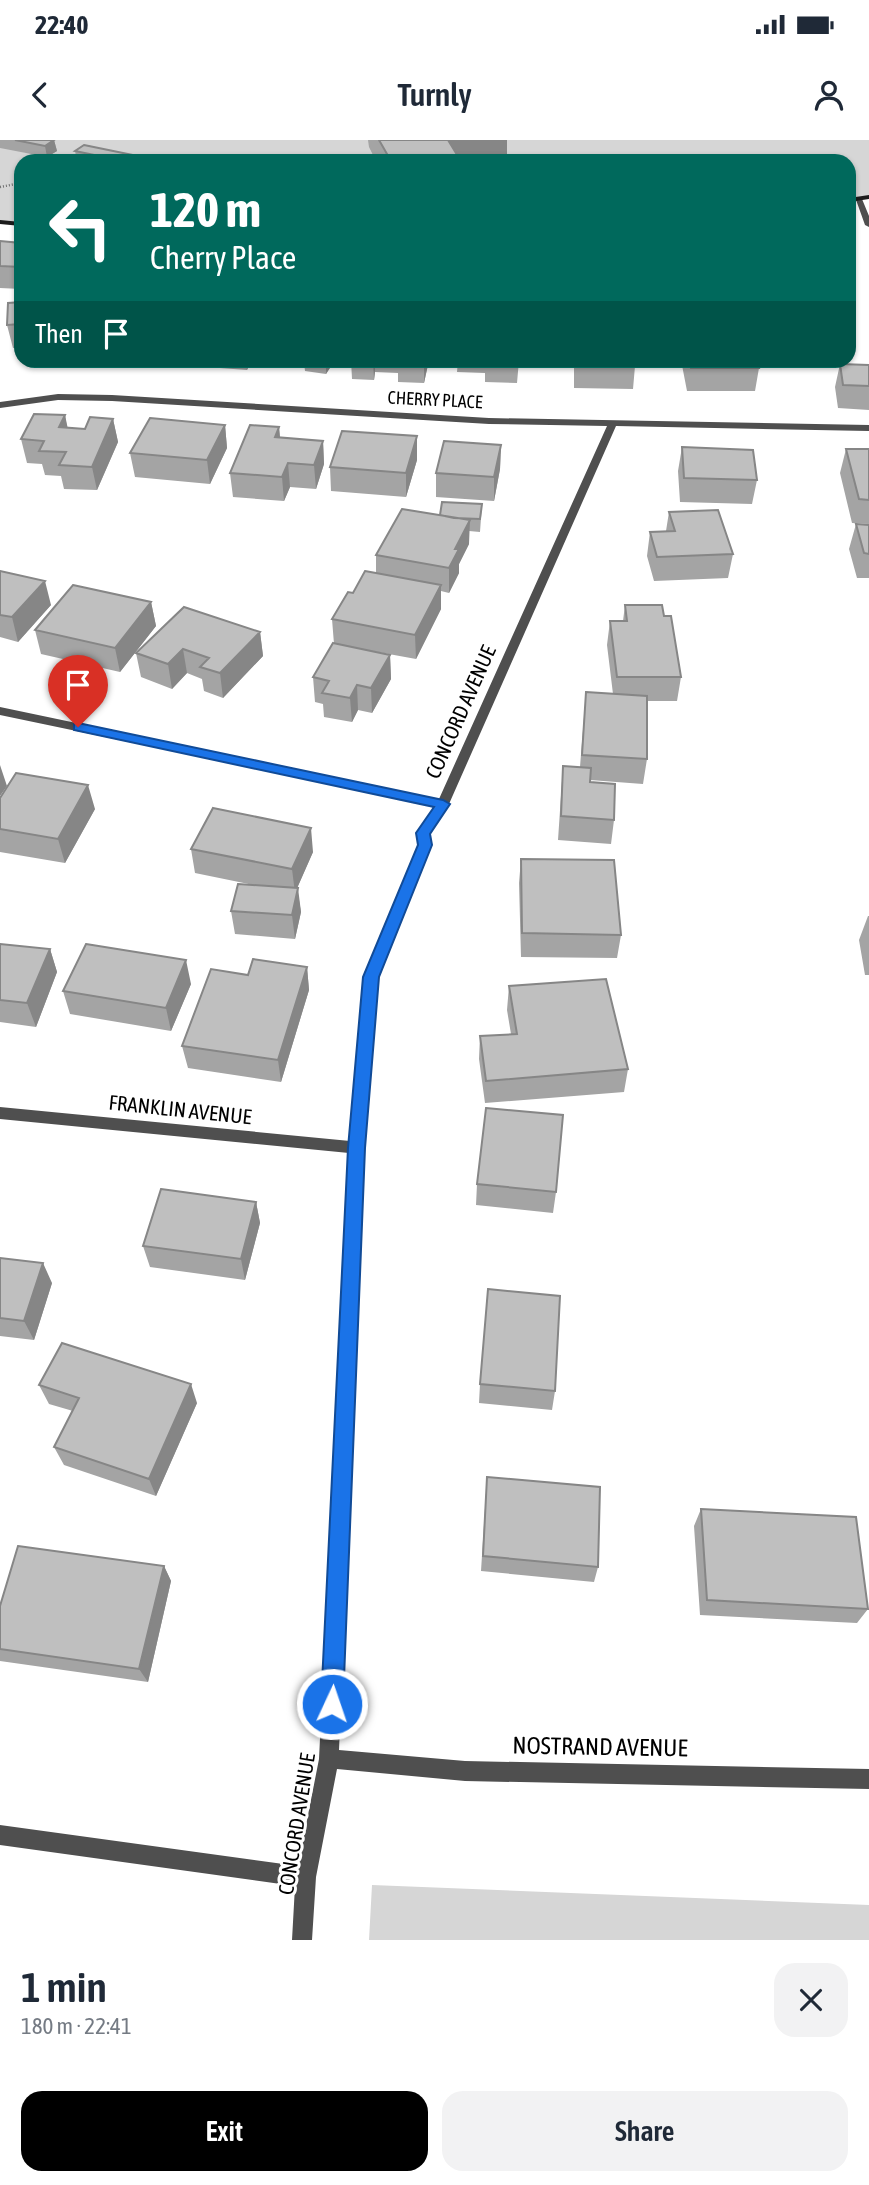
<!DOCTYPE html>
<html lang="en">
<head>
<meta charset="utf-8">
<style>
  :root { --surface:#fff; --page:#f2f2f3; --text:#1f2937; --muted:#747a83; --accent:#000 }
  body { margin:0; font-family:"Asap Condensed",sans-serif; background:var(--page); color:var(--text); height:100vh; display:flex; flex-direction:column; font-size:26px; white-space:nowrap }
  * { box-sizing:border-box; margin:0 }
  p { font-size:23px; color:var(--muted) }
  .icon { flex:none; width:38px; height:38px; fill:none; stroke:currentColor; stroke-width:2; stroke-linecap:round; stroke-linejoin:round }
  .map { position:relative; height:1800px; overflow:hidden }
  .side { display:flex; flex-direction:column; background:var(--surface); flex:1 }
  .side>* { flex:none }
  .banner { position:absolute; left:14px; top:14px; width:842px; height:214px; border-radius:21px; box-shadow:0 2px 5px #0004; background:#00695c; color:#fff; overflow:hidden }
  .pin { position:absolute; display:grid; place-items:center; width:60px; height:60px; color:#fff; margin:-72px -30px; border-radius:50% 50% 50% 0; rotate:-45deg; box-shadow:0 0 7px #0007 }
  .pin .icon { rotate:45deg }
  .me { position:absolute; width:77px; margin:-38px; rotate:3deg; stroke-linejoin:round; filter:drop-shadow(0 0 5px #0008) }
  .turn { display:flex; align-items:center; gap:24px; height:147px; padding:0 21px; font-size:32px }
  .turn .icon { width:91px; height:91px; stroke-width:2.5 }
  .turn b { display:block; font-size:49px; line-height:60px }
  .then { display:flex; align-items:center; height:66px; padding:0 21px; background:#0003; gap:14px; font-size:26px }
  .round { display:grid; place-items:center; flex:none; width:74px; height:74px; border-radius:21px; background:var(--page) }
  .headline { display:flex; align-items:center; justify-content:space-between; height:119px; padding:0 21px }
  h1 { font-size:42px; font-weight:600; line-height:52px }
  .cta { display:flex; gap:14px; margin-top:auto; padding:14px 21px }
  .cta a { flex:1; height:80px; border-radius:21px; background:var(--accent); color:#fff; font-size:28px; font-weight:600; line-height:80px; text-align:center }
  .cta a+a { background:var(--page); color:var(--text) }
  .status { display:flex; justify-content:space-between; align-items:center; height:49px; padding:0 35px; background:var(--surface); direction:ltr }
  .status svg { height:19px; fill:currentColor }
  header { display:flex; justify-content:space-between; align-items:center; height:91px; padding:0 21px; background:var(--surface); font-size:32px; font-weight:600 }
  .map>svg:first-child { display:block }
  .green { fill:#d6d6d6 }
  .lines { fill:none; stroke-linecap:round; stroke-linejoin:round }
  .path { stroke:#717171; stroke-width:2.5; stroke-dasharray:1 2; stroke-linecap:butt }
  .street { fill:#4f4f4f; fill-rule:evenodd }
  .secondary { fill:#1c1c1c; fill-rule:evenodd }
  .wall { fill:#a4a4a4 }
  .shaded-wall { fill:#868686 }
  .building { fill:#bfbfbf; stroke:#868686; stroke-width:2 }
  .route { fill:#1a73e8; stroke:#114b97; stroke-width:2 }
  .labels { text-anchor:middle; stroke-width:6; stroke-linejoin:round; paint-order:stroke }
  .far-street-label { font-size:18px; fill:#000; stroke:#fff }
  .street-label { font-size:21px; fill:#000; stroke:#fff }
  .near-street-label { font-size:24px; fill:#000; stroke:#fff }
</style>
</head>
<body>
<div class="status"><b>22:40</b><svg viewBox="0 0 49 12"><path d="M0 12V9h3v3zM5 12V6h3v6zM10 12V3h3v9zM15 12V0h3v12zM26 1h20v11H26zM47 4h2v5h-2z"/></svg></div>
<header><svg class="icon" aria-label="back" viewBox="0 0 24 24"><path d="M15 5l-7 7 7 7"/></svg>Turnly<svg class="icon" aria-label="person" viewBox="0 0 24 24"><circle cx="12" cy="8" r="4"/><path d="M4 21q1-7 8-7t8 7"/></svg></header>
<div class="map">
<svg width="869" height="1800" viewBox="0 0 869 1800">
  <rect width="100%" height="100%" fill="#fff"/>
  <path class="green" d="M 0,0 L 869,0 L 869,57 L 849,60 L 849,21 L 21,21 L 21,84 L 0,82 Z
    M 372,1745 L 869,1765 L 869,1800 L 369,1800 Z"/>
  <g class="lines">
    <path class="path" d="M 0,47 L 21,43"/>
    <path class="street" d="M 855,57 L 862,59 L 869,76 L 869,87 L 865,85 Z
      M 58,254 L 112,255 L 489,278 L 869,285 L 869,291 L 616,286 L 449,664 L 429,693 L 431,705 L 378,837 L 364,1008 L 339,1610 L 465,1621 L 869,1629 L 869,1649 L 465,1641 L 337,1629 L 316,1737 L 312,1800 L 292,1800 L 295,1746 L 0,1705 L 0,1685 L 298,1726 L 319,1619 L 349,1013 L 0,979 L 0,967 L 350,1001 L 364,837 L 419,705 L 417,693 L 435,666 L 0,575 L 0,567 L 439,659 L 607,286 L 489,284 L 112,261 L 58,260 L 0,268 L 0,262 Z"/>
    <path class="secondary" d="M 869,55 L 869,59 L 849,62 L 849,58 Z
      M 0,80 L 21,82 L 21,86 L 0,84 Z"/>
  </g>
  <path class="wall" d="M 0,0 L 54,0 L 57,11 L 47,17 L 0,8 Z
    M 368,0 L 507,0 L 507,19 L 482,21 L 376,21 L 369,7 Z
    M 75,11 L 162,21 L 77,21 Z
    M 0,101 L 21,103 L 21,149 L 0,148 Z
    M 21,162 L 21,207 L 13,208 L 7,185 Z
    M 125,220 L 153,220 L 152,223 Z
    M 178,220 L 251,220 L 247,230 L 179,225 Z
    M 289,220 L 335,220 L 326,234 L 305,231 L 304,222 Z
    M 351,220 L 429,220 L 424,243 L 398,242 L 398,233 L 375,232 L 374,240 L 352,239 Z
    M 458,220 L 519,220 L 517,243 L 485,242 L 485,233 L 457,232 Z
    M 574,220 L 635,220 L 635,226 L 633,249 L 574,248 Z
    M 681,220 L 757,220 L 759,228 L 755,251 L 687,251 Z
    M 840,224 L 869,225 L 869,270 L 838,268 L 835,247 Z
    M 65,275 L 67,288 L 85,289 L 113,279 L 118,302 L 97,350 L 64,349 L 61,336 L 45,335 L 42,324 L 27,323 L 21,299 Z
    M 225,285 L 227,308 L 210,344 L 135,337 L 130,313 Z
    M 279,287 L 280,297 L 323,301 L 324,324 L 316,349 L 290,347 L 284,361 L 233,357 L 230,333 Z
    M 417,296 L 417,320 L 406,357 L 331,351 L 330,327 Z
    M 501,305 L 500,329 L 494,361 L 436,357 L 436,333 Z
    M 682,307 L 757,340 L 752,364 L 680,362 L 678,331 Z
    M 846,309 L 869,309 L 869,384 L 852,383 L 840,333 Z
    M 482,364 L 480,392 L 469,391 L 469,404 L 459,424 L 459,433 L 449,453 L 441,451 L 441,469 L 416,519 L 334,504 L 332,479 L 353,453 L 376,433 L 376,415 L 440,375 Z
    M 669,372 L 733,414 L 728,438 L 654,441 L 647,416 L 650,392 L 666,391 Z
    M 856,384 L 869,385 L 869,438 L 857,438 L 849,409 Z
    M 0,431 L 51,465 L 18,502 L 0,497 Z
    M 151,462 L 156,486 L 120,532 L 41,514 L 35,490 Z
    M 625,465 L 664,476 L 681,537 L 677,561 L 647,561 L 647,619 L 643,644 L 590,640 L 590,642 L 614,680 L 611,704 L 558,700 L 563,626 L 580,627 L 586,552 L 613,554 L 607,505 L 610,481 L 623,481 Z
    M 260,492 L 263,516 L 223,558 L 204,551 L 202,539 L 187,533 L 172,549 L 141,537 L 136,513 Z
    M 390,515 L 391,539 L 372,573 L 358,570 L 352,582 L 324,577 L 323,564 L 315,562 L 313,537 Z
    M 0,658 L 95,669 L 65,723 L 0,712 Z
    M 191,709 L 313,712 L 297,748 L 301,772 L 295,799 L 235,794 L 231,771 L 258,746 L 195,733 Z
    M 521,719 L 621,795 L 617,818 L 521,817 L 519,743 Z
    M 868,776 L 869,776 L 869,835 L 865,835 L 859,800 Z
    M 0,804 L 50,809 L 57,832 L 36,887 L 0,882 Z
    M 307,827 L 309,850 L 281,942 L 188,928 L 182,906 L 248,835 Z
    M 191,844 L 171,891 L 70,874 L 63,851 Z
    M 509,846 L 628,929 L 624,952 L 485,963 L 479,919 L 480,896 L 511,894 L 507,870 Z
    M 477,1044 L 556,1052 L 553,1073 L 476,1065 Z
    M 256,1062 L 260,1083 L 245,1140 L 150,1127 L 143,1106 Z
    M 0,1118 L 52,1143 L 34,1200 L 0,1196 Z
    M 480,1244 L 555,1251 L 552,1270 L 479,1263 Z
    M 39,1245 L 197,1263 L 156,1356 L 64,1325 L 54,1307 L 73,1271 L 49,1264 Z
    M 487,1337 L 598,1427 L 594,1442 L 481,1431 Z
    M 701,1369 L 868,1469 L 857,1483 L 700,1475 L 694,1386 Z
    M 164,1426 L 171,1441 L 148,1542 L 0,1521 L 0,1466 Z"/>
  <path class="shaded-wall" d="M 54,0 L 57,11 L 47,17 L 45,6 Z
    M 445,0 L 507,0 L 507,19 L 482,21 L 429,21 Z
    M 246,220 L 251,220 L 247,230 Z
    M 326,220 L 335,220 L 326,234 Z
    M 373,220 L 375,220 L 375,232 L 374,240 Z
    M 424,220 L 429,220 L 424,243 Z
    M 65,275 L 70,299 L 59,287 Z
    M 113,279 L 118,302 L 97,350 L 92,327 Z
    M 225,285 L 227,308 L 210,344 L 207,320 Z
    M 279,287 L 281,311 L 275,297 Z
    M 417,296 L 417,320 L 406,357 L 406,333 Z
    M 323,301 L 324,324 L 316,349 L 314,325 Z
    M 501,305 L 500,329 L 494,361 L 494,337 Z
    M 288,323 L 290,347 L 284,361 L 282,337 Z
    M 470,380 L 469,404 L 459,424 L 459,433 L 449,453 L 449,428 L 455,409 Z
    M 45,441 L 51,465 L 18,502 L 12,477 Z
    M 441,445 L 441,469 L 416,519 L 415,495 Z
    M 151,462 L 156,486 L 120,532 L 115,508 Z
    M 260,492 L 263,516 L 223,558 L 220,533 Z
    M 183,509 L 187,533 L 172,549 L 168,524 Z
    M 390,515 L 391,539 L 372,573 L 371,548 Z
    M 357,545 L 358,570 L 352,582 L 350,558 Z
    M 0,625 L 7,646 L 0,656 Z
    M 88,645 L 95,669 L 65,723 L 58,699 Z
    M 311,688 L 313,712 L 295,753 L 292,729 Z
    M 298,748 L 301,772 L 295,799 L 292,775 Z
    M 50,809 L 57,832 L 36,887 L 27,863 Z
    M 186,820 L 191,844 L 171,891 L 166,868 Z
    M 307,827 L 309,850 L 281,942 L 278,920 Z
    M 256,1062 L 260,1083 L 245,1140 L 241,1119 Z
    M 43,1123 L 52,1143 L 34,1200 L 24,1181 Z
    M 191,1244 L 197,1263 L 156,1356 L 149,1339 Z
    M 164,1426 L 171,1441 L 148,1542 L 139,1529 Z"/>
  <path class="building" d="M 15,0 L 54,0 L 45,6 Z
    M 379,0 L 448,0 L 459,18 L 429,21 L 391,21 Z
    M 84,5 L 162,21 L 123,21 L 75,11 Z
    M 0,101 L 21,103 L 21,127 L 0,126 Z
    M 21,162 L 21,184 L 7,185 L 8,163 Z
    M 576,220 L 635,220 L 635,226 L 576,225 Z
    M 689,220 L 757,220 L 759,228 L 691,228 Z
    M 840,224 L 869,225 L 869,246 L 843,245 Z
    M 34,274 L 65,275 L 59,287 L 85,289 L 90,277 L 113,279 L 92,327 L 59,325 L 66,312 L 39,311 L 44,301 L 21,299 Z
    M 150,278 L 225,285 L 207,320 L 130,313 Z
    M 250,285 L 279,287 L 275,297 L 323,301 L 314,325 L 288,323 L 282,337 L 230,333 Z
    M 342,291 L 417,296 L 406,333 L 330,327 Z
    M 444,301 L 501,305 L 494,337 L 436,333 Z
    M 682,307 L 753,310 L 757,340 L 684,338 Z
    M 846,309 L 869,309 L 869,360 L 859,359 Z
    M 442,362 L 482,364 L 480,379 L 454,378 L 440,375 Z
    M 402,369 L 470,380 L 455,409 L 459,409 L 449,428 L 376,415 Z
    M 718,370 L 733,414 L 657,417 L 650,392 L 675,391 L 669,372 Z
    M 856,384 L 869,385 L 869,414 L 864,413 Z
    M 0,431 L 45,441 L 12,477 L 0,475 Z
    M 365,431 L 441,445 L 415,495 L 332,479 L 348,452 L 353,453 Z
    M 73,445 L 151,462 L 115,508 L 35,490 Z
    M 625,465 L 662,465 L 664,476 L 671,476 L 681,537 L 617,537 L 610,481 L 627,481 Z
    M 184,467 L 260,492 L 220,533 L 200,527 L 209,518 L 183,509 L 168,524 L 136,513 Z
    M 333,503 L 390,515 L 371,548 L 357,545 L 350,558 L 322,553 L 329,541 L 313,537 Z
    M 586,552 L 647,556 L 647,619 L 582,615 Z
    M 563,626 L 591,628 L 590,642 L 615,644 L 614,680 L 561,676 Z
    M 16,633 L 88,645 L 58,699 L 0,689 L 0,658 Z
    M 213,668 L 311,688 L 292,729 L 191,709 Z
    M 521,719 L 614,720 L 621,795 L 522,793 Z
    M 238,744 L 298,748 L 292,775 L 231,771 Z
    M 0,804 L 50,809 L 27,863 L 0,860 Z
    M 86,804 L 186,820 L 166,868 L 63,851 Z
    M 253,819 L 307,827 L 278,920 L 182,906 L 211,829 L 248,835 Z
    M 606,839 L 628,929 L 486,941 L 480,896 L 517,894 L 509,846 Z
    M 486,968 L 563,975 L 556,1052 L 477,1044 Z
    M 161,1049 L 256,1062 L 241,1119 L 143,1106 Z
    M 0,1118 L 43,1123 L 24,1181 L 0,1178 Z
    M 488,1149 L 560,1156 L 555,1251 L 480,1244 Z
    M 62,1203 L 191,1244 L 149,1339 L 54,1307 L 79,1258 L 39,1245 Z
    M 487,1337 L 600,1347 L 598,1427 L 483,1416 Z
    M 701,1369 L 856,1377 L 868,1469 L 707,1460 Z
    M 18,1406 L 164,1426 L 139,1529 L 0,1509 L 0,1466 Z"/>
  <path class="route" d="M 78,583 L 443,660 L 450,664 L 430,694 L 432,705 L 379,837 L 365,1008 L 343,1564 L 340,1572 L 332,1575 L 324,1572 L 321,1564 L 348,1008 L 363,837 L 418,705 L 416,693 L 434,667 L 74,590 L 74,584 Z"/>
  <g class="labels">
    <g class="far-street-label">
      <text transform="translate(435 260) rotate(3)" y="6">CHERRY PLACE</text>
    </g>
    <g class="street-label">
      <text transform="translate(461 572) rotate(-66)" y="7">CONCORD AVENUE</text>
      <text transform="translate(180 970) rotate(6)" y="7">FRANKLIN AVENUE</text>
      <text transform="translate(297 1684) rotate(-81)" y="7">CONCORD AVENUE</text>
    </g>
    <g class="near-street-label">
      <text transform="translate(600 1607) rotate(1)" y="8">NOSTRAND AVENUE</text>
    </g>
  </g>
</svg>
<div class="pin" style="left:78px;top:587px;background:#d93025"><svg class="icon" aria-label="arrive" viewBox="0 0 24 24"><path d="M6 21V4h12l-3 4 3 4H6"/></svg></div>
<svg class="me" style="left:332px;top:1564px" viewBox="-20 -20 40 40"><circle r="17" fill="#1a73e8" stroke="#fff" stroke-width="3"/><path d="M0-11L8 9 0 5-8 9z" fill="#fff"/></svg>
<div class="banner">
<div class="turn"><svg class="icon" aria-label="left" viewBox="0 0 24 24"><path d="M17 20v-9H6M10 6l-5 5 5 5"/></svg><div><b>120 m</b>Cherry Place</div></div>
<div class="then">Then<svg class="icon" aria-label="arrive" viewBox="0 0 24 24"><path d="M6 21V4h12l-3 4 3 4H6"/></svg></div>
</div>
</div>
<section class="side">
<div class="headline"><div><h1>1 min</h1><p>180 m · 22:41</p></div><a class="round"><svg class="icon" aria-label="close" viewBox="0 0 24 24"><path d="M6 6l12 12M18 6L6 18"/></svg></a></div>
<div class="cta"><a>Exit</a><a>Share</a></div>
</section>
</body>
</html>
